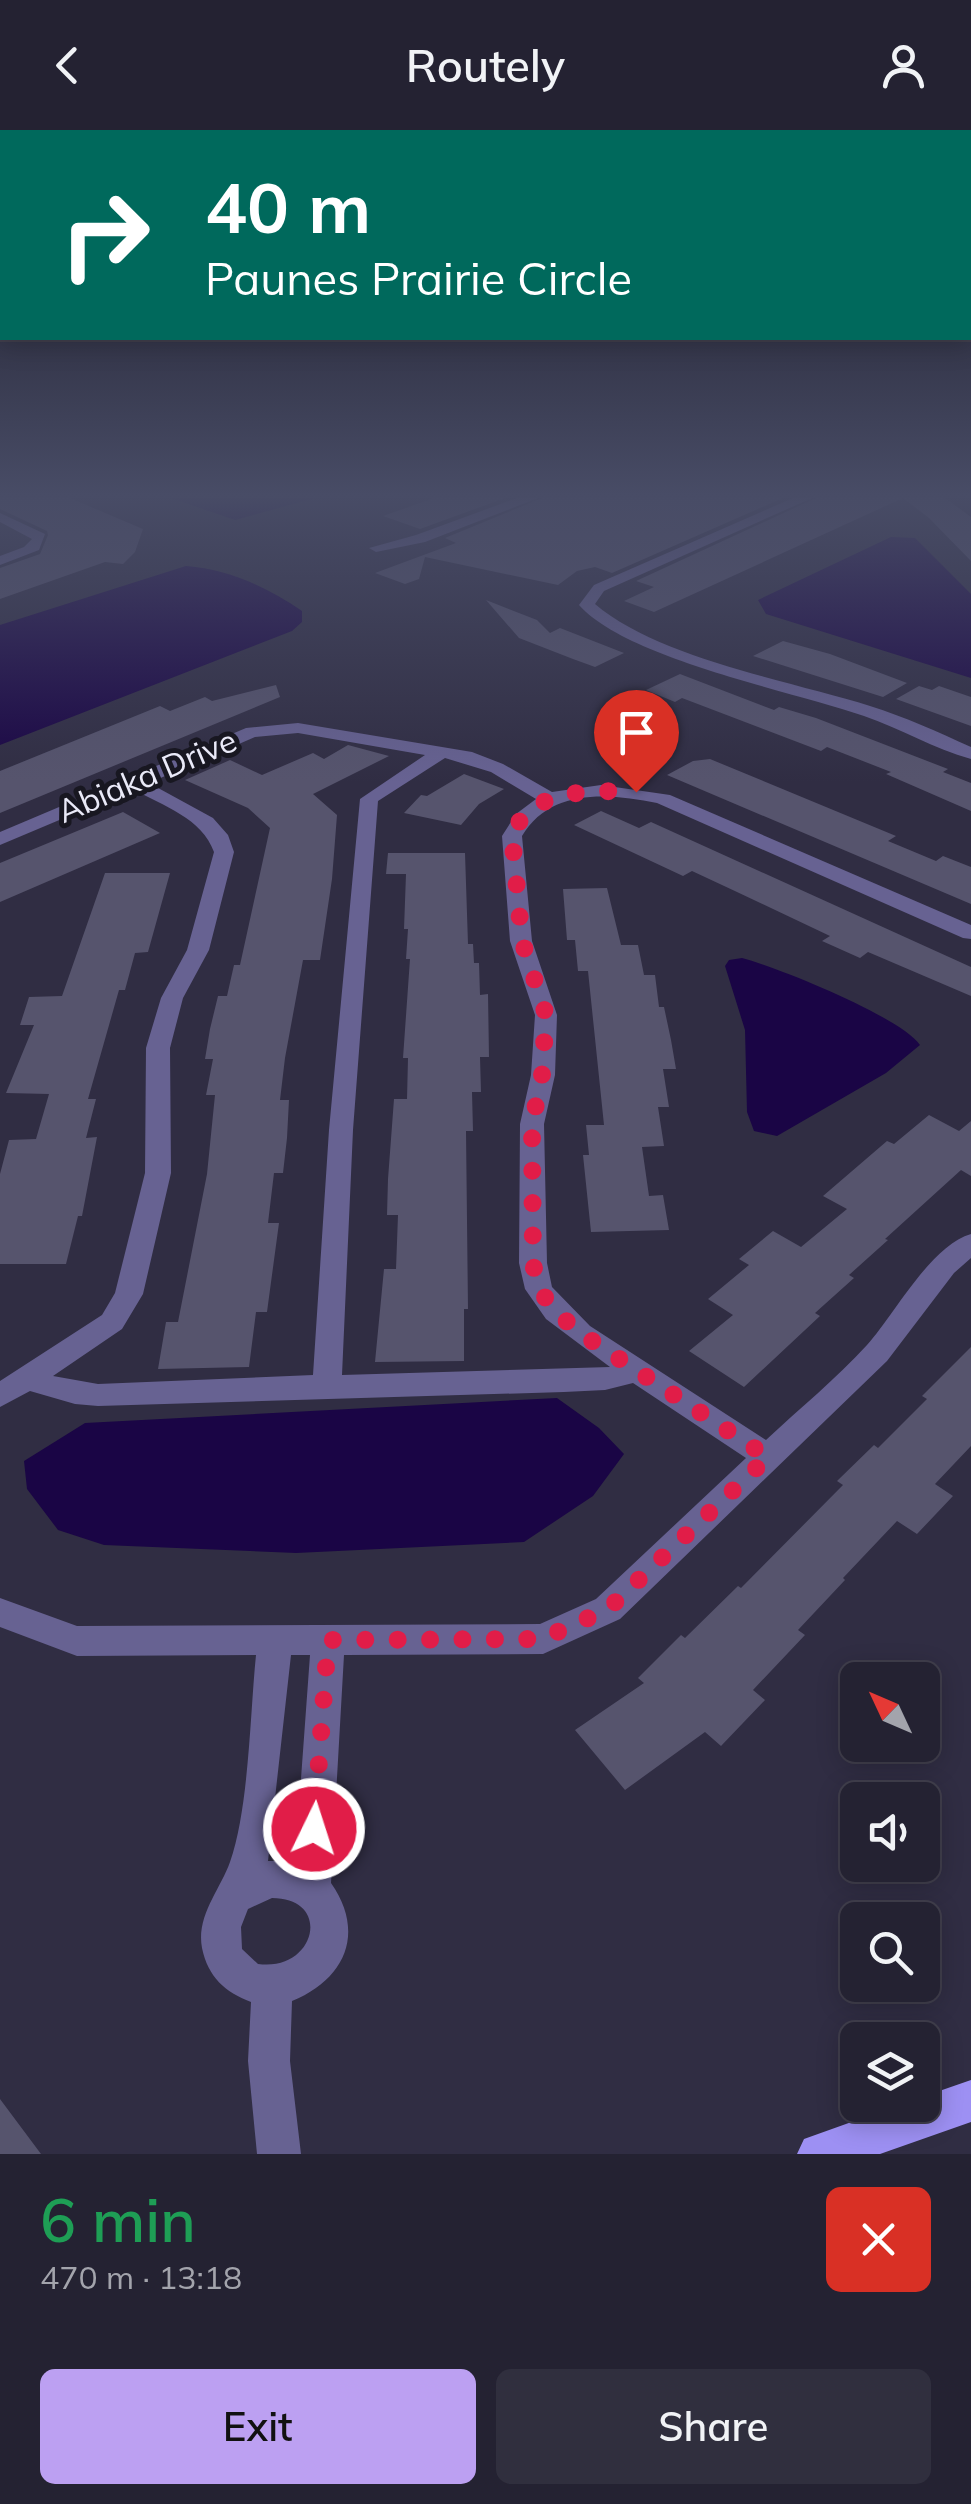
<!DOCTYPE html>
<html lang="en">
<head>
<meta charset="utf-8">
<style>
  :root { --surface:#242232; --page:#302f3e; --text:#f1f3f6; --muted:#a3a4ac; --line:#413f4d; --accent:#bca0f2 }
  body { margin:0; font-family:Mulish,sans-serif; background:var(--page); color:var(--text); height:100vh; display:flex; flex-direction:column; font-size:38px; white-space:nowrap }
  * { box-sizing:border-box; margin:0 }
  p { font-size:32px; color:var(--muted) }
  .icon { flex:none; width:55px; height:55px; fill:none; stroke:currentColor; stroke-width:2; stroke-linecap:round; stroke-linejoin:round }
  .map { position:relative; height:2024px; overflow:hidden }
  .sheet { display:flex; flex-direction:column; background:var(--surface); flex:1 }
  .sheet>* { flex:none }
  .top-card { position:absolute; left:0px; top:0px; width:972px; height:210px; box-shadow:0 5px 25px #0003,0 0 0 2px var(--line); background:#00695c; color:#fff; overflow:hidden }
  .needle { width:65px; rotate:314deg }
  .tools { position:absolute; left:840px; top:1532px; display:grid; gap:20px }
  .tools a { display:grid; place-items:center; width:100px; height:100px; border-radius:15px; background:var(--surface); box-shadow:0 5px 25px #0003,0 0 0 2px var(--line); font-size:50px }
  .pin { position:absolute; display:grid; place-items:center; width:85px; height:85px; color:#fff; margin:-102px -42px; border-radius:50% 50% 50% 0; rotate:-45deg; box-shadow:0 0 10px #0007 }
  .pin .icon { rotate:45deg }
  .me { position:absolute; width:110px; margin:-55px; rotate:4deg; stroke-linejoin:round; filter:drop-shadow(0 0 8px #0008) }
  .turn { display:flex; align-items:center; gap:35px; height:210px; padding:0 40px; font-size:45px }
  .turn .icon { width:130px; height:130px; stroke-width:2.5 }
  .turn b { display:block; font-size:70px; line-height:85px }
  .round { display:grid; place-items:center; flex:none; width:105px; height:105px; border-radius:15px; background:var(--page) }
  .head { display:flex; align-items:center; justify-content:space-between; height:170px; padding:0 40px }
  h1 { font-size:60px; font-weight:600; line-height:75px; color:#1e9e55 }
  .button { display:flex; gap:20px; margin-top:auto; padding:20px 40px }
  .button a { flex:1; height:115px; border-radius:15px; background:var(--accent); color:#111; font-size:40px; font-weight:600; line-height:115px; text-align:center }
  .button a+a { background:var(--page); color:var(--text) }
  header { display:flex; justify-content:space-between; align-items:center; height:130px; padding:0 40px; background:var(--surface); font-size:45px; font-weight:600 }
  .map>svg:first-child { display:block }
  .water { fill:#1a0545 }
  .building { fill:#56546d }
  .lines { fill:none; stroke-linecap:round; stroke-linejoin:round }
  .minor { fill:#676292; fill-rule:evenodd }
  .major { fill:#9d90f3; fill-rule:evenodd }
  .route { stroke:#e11d48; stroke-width:18; stroke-dasharray:0 32.4 }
  .labels { text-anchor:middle; stroke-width:10; stroke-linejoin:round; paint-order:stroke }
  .far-street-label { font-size:32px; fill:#eaeaf8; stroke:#181721 }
</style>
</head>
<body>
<header><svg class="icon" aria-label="back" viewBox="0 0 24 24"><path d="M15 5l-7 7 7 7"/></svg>Routely<svg class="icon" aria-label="person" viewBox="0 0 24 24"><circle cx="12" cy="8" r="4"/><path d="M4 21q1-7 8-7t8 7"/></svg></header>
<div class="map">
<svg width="971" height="2024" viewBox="0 0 971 2024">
  <rect width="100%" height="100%" fill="#302d43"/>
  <path class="water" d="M 171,368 L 315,368 L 235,390 Z
    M 891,407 L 915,408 L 971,464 L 971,548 L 766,484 L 758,470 Z
    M 186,436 C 228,439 267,457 302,481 L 302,492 L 292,501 L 0,615 L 0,495 Z
    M 742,828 C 777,837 901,887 920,915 L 886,943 L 777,1006 L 754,1001 L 747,982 L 745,900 L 725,836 L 729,830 Z
    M 557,1268 L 599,1298 L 624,1324 L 593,1366 L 524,1412 L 296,1423 L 104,1415 L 58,1400 L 27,1359 L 24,1331 L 85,1293 Z"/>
  <path class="building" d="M 0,368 L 70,368 L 143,399 L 135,422 L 123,434 L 105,432 L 0,469 L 0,438 L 40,424 L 48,405 L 47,401 L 0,379 Z
    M 434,368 L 505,368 L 420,399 L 383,386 Z
    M 542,368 L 783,368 L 612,443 L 595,437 L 577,441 L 558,455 L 425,427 L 419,449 L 405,454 L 375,443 L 456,413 L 445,408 Z
    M 816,368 L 945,368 L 971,387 L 971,431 L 929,388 L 903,368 L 654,482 L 624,471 L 654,457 L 636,451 Z
    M 486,470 L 537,490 L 550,503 L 560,498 L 624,523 L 595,537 L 573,529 L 519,508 Z
    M 783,511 L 830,524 L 907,553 L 883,567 L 753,526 Z
    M 680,544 L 774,580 L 779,577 L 816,588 L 948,639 L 943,642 L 971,653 L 971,681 L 886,644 L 891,642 L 827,617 L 821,621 L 682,568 L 675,572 L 646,560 Z
    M 276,555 L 280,567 L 0,683 L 0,641 L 160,576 L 170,581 L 205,567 L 212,571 Z
    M 919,556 L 932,560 L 939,556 L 971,567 L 971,596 L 896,569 Z
    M 348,615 L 389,626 L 313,664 L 337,685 L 332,749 L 320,830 L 303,830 L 285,928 L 280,970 L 289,970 L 287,1008 L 283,1043 L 274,1043 L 268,1093 L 279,1093 L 267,1182 L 256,1182 L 249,1237 L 158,1239 L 166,1192 L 178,1192 L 207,1044 L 215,965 L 206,965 L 213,929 L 205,929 L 210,899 L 218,866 L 227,866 L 234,835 L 240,835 L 270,698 L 248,678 L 185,650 L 230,630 L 262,645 L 313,623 L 324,629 Z
    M 710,629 L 896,706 L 888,711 L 936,731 L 943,726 L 971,737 L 971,774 L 667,645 L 693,631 Z
    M 464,644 L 504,659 L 479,674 L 461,695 L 404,683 L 421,665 L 427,666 Z
    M 601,681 L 639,698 L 651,692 L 971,837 L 971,866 L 868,822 L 860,828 L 822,811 L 830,806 L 737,762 L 692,741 L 683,746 L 574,695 Z
    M 123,682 L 160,703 L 0,772 L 0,733 Z
    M 388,723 L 465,723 L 468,814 L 473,814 L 474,833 L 479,833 L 480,865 L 488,864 L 489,927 L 480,927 L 481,962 L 472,962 L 473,1001 L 466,1001 L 468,1179 L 464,1179 L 464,1231 L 375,1232 L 384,1139 L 396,1139 L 398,1085 L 387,1085 L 388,1049 L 394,969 L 407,969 L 408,928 L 403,928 L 410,829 L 406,829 L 408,799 L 404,799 L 406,744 L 386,744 Z
    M 105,743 L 170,743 L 148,822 L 135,823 L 125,860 L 119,860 L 88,969 L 96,969 L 86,1008 L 97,1007 L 82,1086 L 78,1086 L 66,1134 L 0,1134 L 0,1044 L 9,1010 L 36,1009 L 49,964 L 6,963 L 34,895 L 20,895 L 29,867 L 62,866 Z
    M 607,758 L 621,815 L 638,815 L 644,845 L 655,845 L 659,877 L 664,877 L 671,910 L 676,939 L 663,939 L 669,977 L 658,977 L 664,1016 L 642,1017 L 649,1066 L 663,1065 L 669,1100 L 591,1102 L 583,1025 L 589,1025 L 586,995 L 604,995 L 588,841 L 578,841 L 575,810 L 567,810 L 563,759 Z
    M 929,985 L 959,1001 L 971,991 L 971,1046 L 961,1040 L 885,1109 L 888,1110 L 849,1145 L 854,1148 L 815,1183 L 820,1186 L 744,1257 L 689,1221 L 733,1185 L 708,1169 L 749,1135 L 739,1129 L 773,1101 L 801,1117 L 847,1079 L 823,1066 L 887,1011 L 894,1014 Z
    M 971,1217 L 971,1316 L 935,1354 L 953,1366 L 917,1404 L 897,1391 L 843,1448 L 845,1450 L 798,1500 L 805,1505 L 753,1560 L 765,1570 L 721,1616 L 705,1602 L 625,1660 L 575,1600 L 644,1553 L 638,1548 L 681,1505 L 685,1508 L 738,1456 L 741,1458 L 843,1355 L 837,1351 L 874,1315 L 878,1318 L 927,1269 L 922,1266 Z
    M 0,1969 L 41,2024 L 0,2024 Z"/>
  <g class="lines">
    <path class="minor" d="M 517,368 L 538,368 L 425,412 L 376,422 L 369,418 L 416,405 Z
      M 793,368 L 812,368 L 604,461 L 595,474 C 658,528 790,551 870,576 C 905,587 938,602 971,617 L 971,629 C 934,619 900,598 864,586 C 792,561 627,529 579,475 L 594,455 Z
      M 0,383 L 45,404 L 39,420 L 0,435 L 0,426 L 24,417 L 32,409 L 0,392 Z
      M 298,593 L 472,622 L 503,634 L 552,662 L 601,655 L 670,665 L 971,795 L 971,809 L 963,808 L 657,673 C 609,663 550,658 522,706 L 532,811 L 557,885 L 555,945 L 544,994 L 547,1133 L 552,1157 L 590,1196 L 766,1310 C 799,1279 836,1249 867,1215 C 895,1184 930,1116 971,1104 L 971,1128 L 954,1143 L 887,1231 L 620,1489 L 543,1524 L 344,1525 L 331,1753 C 366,1803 345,1849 292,1871 L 290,1931 L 301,2024 L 257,2024 L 248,1931 L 251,1872 C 225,1862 208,1847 202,1818 C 196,1786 220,1760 230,1732 C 249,1678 250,1584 256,1525 L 77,1526 L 0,1497 L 0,1468 L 77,1496 L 540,1494 L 596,1469 L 746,1328 L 633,1253 L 605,1260 L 564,1262 L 98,1276 L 75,1274 L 30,1261 L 0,1277 L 0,1251 L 102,1185 L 115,1163 L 145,1043 L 146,918 L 161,868 L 187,820 L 214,722 C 202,688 163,676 133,659 L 0,715 L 0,702 L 246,598 ZM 298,603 L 425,625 L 360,669 L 329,1000 L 313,1245 L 98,1254 L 53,1246 L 122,1199 L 143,1164 L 171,1043 L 170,918 L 183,868 L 209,820 L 234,722 L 228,705 L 213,688 L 149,653 L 255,607 ZM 445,628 L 491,642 L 536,669 L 516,684 L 502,706 L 510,811 L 535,885 L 531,945 L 520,994 L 519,1133 L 525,1159 L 546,1189 L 610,1237 L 342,1245 L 353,1000 L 378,671 ZM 291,1525 L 310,1525 L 295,1731 L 268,1731 ZM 272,1768 C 333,1768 316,1842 258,1834 L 242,1819 L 241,1797 L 248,1779 Z"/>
    <path class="major" d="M 971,1950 L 971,1992 L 880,2024 L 797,2024 L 804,2009 L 899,1975 L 922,1975 L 922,1967 Z"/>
  </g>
  <linearGradient id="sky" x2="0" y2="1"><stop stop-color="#1a1925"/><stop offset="0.56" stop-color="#484c66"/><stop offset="1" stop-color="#484c66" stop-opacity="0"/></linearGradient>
  <rect width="971" height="652" fill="url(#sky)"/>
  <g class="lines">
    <path class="route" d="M 314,1699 L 328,1510 L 542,1509 L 608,1479 L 768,1327 L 580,1203 L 556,1182 L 538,1158 L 533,1133 L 532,994 L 542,945 L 546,885 L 522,811 L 512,706 C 529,658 593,660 636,662"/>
  </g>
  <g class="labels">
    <g class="far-street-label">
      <text transform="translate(147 646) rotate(-23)" y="11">Abiaka Drive</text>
    </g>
  </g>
</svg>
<div class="tools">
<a><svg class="needle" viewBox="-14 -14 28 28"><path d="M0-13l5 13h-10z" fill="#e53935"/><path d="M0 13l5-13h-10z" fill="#a3a4ac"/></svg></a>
<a><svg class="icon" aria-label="sound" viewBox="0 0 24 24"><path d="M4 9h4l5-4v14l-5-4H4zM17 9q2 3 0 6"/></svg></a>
<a><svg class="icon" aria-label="search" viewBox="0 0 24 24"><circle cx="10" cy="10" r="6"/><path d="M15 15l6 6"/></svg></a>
<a><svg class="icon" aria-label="layers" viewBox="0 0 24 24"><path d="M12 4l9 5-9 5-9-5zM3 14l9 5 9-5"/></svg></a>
</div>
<div class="pin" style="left:636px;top:662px;background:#d93025"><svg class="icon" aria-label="arrive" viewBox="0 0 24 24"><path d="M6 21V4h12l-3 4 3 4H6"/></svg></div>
<svg class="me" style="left:314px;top:1699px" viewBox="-20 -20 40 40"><circle r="17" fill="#e11d48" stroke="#fff" stroke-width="3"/><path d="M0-11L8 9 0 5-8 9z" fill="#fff"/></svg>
<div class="top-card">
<div class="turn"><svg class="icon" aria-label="right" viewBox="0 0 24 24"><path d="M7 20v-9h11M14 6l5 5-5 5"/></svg><div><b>40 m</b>Paunes Prairie Circle</div></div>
</div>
</div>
<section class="sheet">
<div class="head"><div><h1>6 min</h1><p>470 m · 13:18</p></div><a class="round" style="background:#d93025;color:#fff"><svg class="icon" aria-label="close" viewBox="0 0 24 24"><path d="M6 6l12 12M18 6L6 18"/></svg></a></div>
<div class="button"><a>Exit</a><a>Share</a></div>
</section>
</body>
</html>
